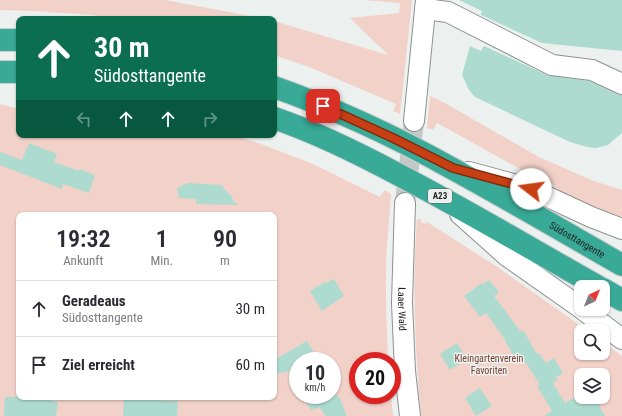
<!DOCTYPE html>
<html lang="de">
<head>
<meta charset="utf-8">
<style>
  :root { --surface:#fff; --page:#f2f2f3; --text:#2b2b33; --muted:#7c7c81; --line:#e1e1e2 }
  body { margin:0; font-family:"Roboto Condensed",sans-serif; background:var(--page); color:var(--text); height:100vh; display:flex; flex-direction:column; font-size:15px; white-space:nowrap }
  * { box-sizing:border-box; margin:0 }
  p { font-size:13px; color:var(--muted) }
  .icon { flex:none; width:22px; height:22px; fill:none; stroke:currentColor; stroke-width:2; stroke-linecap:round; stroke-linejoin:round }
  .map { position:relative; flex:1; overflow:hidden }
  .details { position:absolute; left:16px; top:212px; width:261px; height:188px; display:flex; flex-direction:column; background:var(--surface); border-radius:8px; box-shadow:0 1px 3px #0004 }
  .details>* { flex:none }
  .top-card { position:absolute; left:16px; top:16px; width:261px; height:122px; border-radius:8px; box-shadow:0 1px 3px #0004; background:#0b6e4f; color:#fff; overflow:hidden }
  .needle { width:26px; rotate:43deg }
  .tools { position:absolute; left:574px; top:280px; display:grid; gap:8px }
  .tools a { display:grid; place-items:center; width:36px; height:36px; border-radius:8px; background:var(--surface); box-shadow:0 1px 3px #0004; font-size:20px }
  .speed { position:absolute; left:289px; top:352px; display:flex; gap:8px; font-size:20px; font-weight:700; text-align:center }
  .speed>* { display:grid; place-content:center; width:52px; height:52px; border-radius:50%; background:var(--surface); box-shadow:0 1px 3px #0004; line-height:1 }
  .speed small { font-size:10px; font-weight:400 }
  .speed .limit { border:6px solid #d22; background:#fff; color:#111 }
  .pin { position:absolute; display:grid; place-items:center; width:34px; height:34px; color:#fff; margin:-17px; border-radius:8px; box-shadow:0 2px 6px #0006 }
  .me { position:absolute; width:44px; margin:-22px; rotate:285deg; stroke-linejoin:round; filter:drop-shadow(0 0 3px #0008) }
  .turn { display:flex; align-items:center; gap:14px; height:84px; padding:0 12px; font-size:18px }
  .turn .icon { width:52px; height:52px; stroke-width:2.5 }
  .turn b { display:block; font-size:28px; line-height:34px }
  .lanes { display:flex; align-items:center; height:38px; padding:0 12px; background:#0003; justify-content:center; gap:20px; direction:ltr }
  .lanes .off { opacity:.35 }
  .eta { display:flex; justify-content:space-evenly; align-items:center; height:68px; text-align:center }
  .eta b { font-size:24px; font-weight:600; line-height:28px }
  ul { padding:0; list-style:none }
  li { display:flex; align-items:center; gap:12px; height:56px; padding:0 12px; border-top:1px solid var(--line) }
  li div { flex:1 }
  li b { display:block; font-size:15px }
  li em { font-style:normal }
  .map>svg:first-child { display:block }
  .green { fill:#f2d1c8; fill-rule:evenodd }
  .building { fill:#addbd0 }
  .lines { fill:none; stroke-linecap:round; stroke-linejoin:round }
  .minor-tunnel { stroke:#c3c7c5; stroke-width:20; stroke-dasharray:20 10; stroke-linecap:butt }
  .minor-casing { stroke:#8c9190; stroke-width:22 }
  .highway-casing { stroke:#cecece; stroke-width:24 }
  .minor { stroke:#fff; stroke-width:20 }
  .highway { stroke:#38aa97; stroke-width:22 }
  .route-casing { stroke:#81290c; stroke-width:10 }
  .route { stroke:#c73f13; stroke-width:7 }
  .labels { text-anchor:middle; stroke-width:3; stroke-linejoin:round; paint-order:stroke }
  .shield { fill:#ecf1ef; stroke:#5c5f5d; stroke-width:1 }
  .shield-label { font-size:9px; font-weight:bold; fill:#1e201f }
  .street-label { font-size:10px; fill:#1e201f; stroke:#ecf1ef }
  .park-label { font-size:10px; fill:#794233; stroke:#ecf1ef }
</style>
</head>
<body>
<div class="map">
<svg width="622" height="416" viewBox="0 0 622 416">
  <rect width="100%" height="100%" fill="#ecf1ef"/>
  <path class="green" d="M 0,0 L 165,0 L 266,19 L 123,19 L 92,15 L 33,11 L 0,10 Z
    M 364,0 L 412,0 L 400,114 L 393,111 L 396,104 L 309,67 L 274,55 L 274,21 L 388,55 L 350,18 L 399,13 L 400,3 Z
    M 430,96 L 443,102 L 539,157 L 591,180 L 622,190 L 622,217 L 575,201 L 563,193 L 553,185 L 529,174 L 437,123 L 433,130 L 427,128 Z
    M 0,104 L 19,109 L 19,135 L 234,135 L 261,144 L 313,164 L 380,197 L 385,190 L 391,194 L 386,259 L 386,302 L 388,361 L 358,361 L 358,395 L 391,395 L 393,416 L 0,416 ZM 19,215 L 274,215 L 274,397 L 19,397 ZM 298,361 L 332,361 L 332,395 L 298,395 Z
    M 417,219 L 422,219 L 420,221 L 425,224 L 427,222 L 496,266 L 588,331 L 581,331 L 581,353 L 603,353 L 603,342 L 622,356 L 622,416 L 421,416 C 415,350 412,285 417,219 ZM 581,375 L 603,375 L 603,397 L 581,397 Z"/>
  <path class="building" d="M 459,0 L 622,0 L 622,51 L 542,43 L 481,15 L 482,11 Z
    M 470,46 L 481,51 L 484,46 L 547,75 L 589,81 L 617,94 L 622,95 L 622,133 L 608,145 L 596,148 L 587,147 L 570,142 L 475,97 L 469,90 L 462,75 Z
    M 29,143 L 57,154 L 54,162 L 79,171 L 79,169 L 95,175 L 89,193 L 63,184 L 62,189 L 0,165 L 0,152 L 22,160 Z
    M 188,183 L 221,185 L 233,198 L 232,199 L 238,205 L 196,204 L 197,199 L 179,198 L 177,188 Z
    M 334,279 L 344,296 L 322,311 L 310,291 L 325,282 L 326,283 Z
    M 489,280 L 499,292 L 494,296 L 521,332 L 523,330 L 537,354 L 539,353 L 546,363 L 554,358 L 563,373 L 556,377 L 558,380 L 553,383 L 565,403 L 575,397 L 575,399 L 581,395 L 581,397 L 603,397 L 603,396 L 606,401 L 599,405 L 605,416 L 544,416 L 552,411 L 537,386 L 540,385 L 521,355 L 515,358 L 505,341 L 506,341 L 486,313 L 480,317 L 464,296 L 482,283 L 483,284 Z
    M 307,341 L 319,361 L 298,361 L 298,369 L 277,374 L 277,361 L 274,361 L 274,360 Z
    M 457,343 L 467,359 L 450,370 L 440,354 Z
    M 480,388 L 492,406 L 476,416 L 465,398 Z
    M 304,395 L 337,395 L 340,399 L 347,416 L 326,416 L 319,407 L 315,410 L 314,408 L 311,410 L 304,399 L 306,398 Z
    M 5,397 L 53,397 L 52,401 L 58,402 L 56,416 L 4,416 Z
    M 124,399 L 178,401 L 177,416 L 123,416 Z"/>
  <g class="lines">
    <path class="minor-tunnel" d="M 405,203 L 414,121"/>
    <defs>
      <g id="minor">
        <path d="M 425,9 L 448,12 L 552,65 L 592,70 L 622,84"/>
        <path d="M 414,121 L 426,0"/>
        <path d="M 469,172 L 531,189 L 591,217 L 622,229"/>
        <path id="s1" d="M 405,203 L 402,303 L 405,371 L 410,416"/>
        <path d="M 460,214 L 507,256 L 581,308"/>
        <path d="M 582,309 L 622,339"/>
      </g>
      <g id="highway">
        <path d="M 0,40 L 19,40"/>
        <path d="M 0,72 L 19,72"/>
        <path id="s2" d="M 274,87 C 336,109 396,137 453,169 C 510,200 566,233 622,265"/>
        <path d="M 274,118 C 318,133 360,154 401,176 C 468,211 533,250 599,287"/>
        <path d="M 603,289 L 622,300"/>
      </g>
    </defs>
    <use href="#minor" class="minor-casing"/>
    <use href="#highway" class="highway-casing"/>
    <use href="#minor" class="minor"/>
    <use href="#highway" class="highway"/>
  </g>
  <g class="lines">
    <defs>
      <path id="route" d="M 323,106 L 393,138 L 453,168 L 531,189"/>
    </defs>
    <use href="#route" class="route-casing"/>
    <use href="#route" class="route"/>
  </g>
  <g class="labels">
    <rect class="shield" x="428" y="189" width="24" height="14" rx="3"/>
    <g class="shield-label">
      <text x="440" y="199">A23</text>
    </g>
    <g class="street-label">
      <text dy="4" stroke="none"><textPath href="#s2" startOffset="340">Südosttangente</textPath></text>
      <text dy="4" stroke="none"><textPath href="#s1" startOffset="106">Laaer Wald</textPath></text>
    </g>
    <g class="park-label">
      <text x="489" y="362">Kleingartenverein<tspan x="489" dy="12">Favoriten</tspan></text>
    </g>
  </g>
</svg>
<div class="tools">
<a><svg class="needle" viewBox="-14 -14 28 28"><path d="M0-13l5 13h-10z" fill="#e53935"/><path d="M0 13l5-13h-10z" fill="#7c7c81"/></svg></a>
<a><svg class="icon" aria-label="search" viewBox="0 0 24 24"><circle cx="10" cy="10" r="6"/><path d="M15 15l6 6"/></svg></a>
<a><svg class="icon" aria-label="layers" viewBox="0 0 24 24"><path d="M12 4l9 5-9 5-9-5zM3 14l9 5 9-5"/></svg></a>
</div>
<div class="speed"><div>10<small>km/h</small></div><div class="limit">20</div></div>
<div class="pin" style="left:323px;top:106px;background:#d93025"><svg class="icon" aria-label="arrive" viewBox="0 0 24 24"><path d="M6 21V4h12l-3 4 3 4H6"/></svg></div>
<svg class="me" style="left:531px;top:189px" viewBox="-20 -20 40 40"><circle r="19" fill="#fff"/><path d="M0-13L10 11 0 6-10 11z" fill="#c73f13"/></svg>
<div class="top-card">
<div class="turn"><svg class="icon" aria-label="ahead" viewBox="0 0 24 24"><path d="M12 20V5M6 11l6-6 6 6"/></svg><div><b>30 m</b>Südosttangente</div></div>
<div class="lanes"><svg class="icon off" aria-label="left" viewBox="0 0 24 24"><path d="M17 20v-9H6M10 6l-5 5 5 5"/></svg><svg class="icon" aria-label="ahead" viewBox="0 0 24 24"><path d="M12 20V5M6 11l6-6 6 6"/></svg><svg class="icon" aria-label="ahead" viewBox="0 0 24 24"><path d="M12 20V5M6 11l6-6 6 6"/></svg><svg class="icon off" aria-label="right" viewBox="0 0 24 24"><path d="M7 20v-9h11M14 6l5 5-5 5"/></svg></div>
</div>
<section class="details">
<div class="eta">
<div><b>19:32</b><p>Ankunft</p></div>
<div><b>1</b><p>Min.</p></div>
<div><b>90</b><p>m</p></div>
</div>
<ul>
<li><svg class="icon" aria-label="ahead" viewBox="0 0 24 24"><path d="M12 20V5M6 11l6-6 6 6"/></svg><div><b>Geradeaus</b><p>Südosttangente</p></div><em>30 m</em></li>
<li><svg class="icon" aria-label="arrive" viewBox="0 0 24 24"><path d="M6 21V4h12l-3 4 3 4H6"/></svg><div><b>Ziel erreicht</b></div><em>60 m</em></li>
</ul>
</section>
</div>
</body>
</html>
